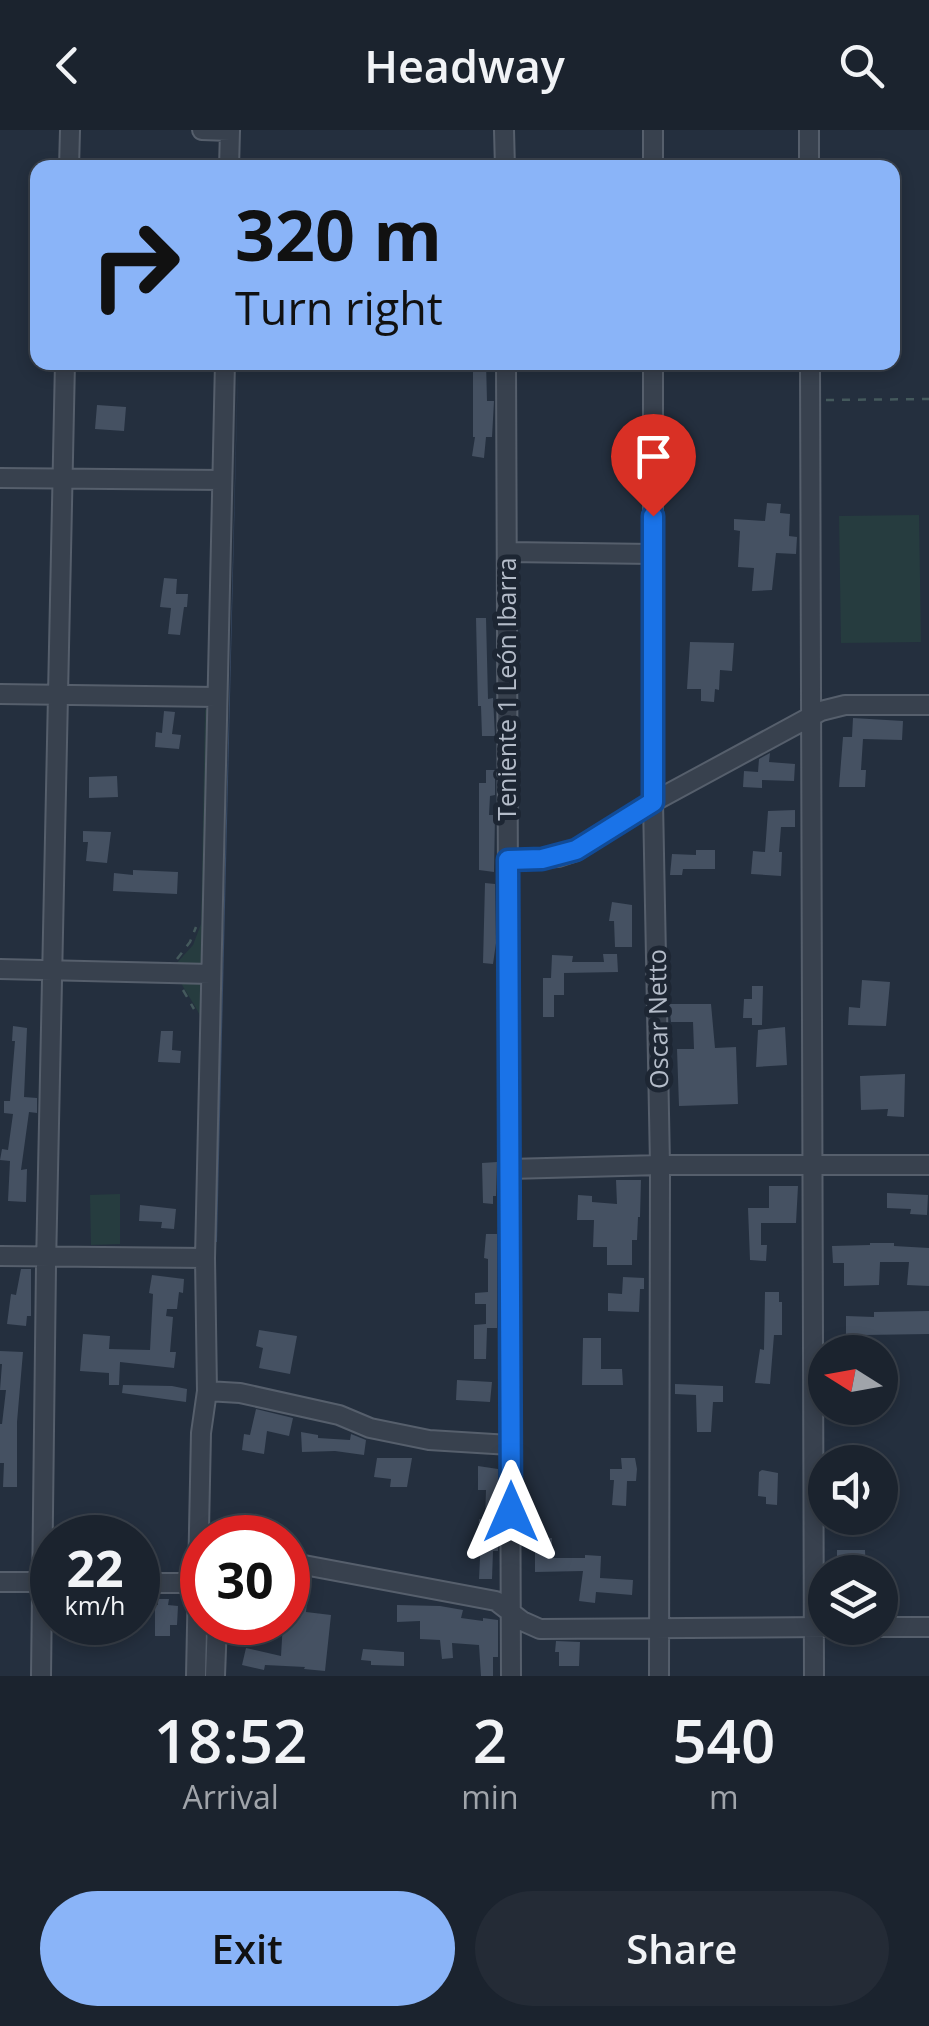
<!DOCTYPE html>
<html lang="en">
<head>
<meta charset="utf-8">
<style>
  :root { --surface:#1b232e; --page:#242b36; --text:#f1f3f6; --muted:#a0a4aa; --line:#39404a; --accent:#8ab4f8 }
  body { margin:0; font-family:"Open Sans",sans-serif; background:var(--page); color:var(--text); height:100vh; display:flex; flex-direction:column; font-size:38px; white-space:nowrap }
  * { box-sizing:border-box; margin:0 }
  p { font-size:32px; color:var(--muted) }
  .icon { flex:none; width:55px; height:55px; fill:none; stroke:currentColor; stroke-width:2; stroke-linecap:round; stroke-linejoin:round }
  .map { position:relative; height:1546px; overflow:hidden }
  .details { display:flex; flex-direction:column; background:var(--surface); flex:1 }
  .details>* { flex:none }
  .hud { position:absolute; left:30px; top:30px; width:870px; height:210px; border-radius:20px; box-shadow:0 5px 15px #0003,0 0 0 2px var(--line); background:#8ab4f8; color:#111; overflow:hidden }
  .needle { width:65px; rotate:281deg }
  .fabs { position:absolute; left:808px; top:1205px; display:grid; gap:20px }
  .fabs a { display:grid; place-items:center; width:90px; height:90px; border-radius:50%; background:var(--surface); box-shadow:0 5px 15px #0003,0 0 0 2px var(--line); font-size:50px }
  .speed { position:absolute; left:30px; top:1385px; display:flex; gap:20px; font-size:50px; font-weight:700; text-align:center }
  .speed>* { display:grid; place-content:center; width:130px; height:130px; border-radius:50%; background:var(--surface); box-shadow:0 5px 15px #0003,0 0 0 2px var(--line); line-height:1 }
  .speed small { font-size:25px; font-weight:400 }
  .speed .limit { border:15px solid #d22; background:#fff; color:#111 }
  .pin { position:absolute; display:grid; place-items:center; width:85px; height:85px; color:#fff; margin:-102px -42px; border-radius:50% 50% 50% 0; rotate:-45deg; box-shadow:0 0 10px #0007 }
  .pin .icon { rotate:45deg }
  .me { position:absolute; width:110px; margin:-55px; rotate:0deg; stroke-linejoin:round; filter:drop-shadow(0 0 8px #0008) }
  .turn { display:flex; align-items:center; gap:35px; height:210px; padding:0 40px; font-size:45px }
  .turn .icon { width:130px; height:130px; stroke-width:2.5 }
  .turn b { display:block; font-size:70px; line-height:85px }
  .eta { display:flex; justify-content:space-evenly; align-items:center; height:170px; text-align:center }
  .eta b { font-size:60px; font-weight:600; line-height:70px }
  .cta { display:flex; gap:20px; margin-top:auto; padding:20px 40px }
  .cta a { flex:1; height:115px; border-radius:60px; background:var(--accent); color:#111; font-size:40px; font-weight:600; line-height:115px; text-align:center }
  .cta a+a { background:var(--page); color:var(--text) }
  header { display:flex; justify-content:space-between; align-items:center; height:130px; padding:0 40px; background:var(--surface); font-size:45px; font-weight:600 }
  .map>svg:first-child { display:block }
  .green { fill:#263c3f }
  .water { fill:#394c67 }
  .building { fill:#455162 }
  .lines { fill:none; stroke-linecap:round; stroke-linejoin:round }
  .street-casing { stroke:#565f6c; stroke-width:22 }
  .path { stroke:#44595c; stroke-width:2.5; stroke-dasharray:8 8; stroke-linecap:butt }
  .street { stroke:#38414e; stroke-width:18 }
  .route-casing { stroke:#114b97; stroke-width:25 }
  .route { stroke:#1a73e8; stroke-width:18 }
  .labels { text-anchor:middle; stroke-width:10; stroke-linejoin:round; paint-order:stroke }
  .street-label { font-size:25px; fill:#b4bcc9; stroke:#1d2633 }
</style>
</head>
<body>
<header><svg class="icon" aria-label="back" viewBox="0 0 24 24"><path d="M15 5l-7 7 7 7"/></svg>Headway<svg class="icon" aria-label="search" viewBox="0 0 24 24"><circle cx="10" cy="10" r="6"/><path d="M15 15l6 6"/></svg></header>
<div class="map">
<svg width="929" height="1546" viewBox="0 0 929 1546">
  <rect width="100%" height="100%" fill="#242f3e"/>
  <path class="green" d="M 919,385 L 921,512 L 841,513 L 839,386 Z
    M 209,578 L 202,890 C 194,871 179,855 174,836 L 193,815 L 201,794 L 205,580 Z
    M 120,1064 L 120,1114 L 91,1115 L 90,1065 Z"/>
  <path class="water" d="M 238,232 L 238,233 L 217,1112 L 215,1112 Z"/>
  <path class="building" d="M 473,232 L 486,232 L 487,271 L 494,271 L 492,307 L 486,307 L 484,328 L 472,326 L 475,307 L 473,307 Z
    M 97,275 L 126,277 L 124,301 L 95,299 Z
    M 767,373 L 781,374 L 780,383 L 790,384 L 789,406 L 797,407 L 796,424 L 776,423 L 772,460 L 752,461 L 754,438 L 738,437 L 740,401 L 734,400 L 734,389 L 765,391 Z
    M 164,448 L 177,449 L 176,464 L 188,464 L 187,477 L 184,477 L 180,505 L 168,504 L 171,478 L 160,477 Z
    M 476,488 L 486,488 L 488,569 L 493,568 L 495,606 L 482,606 L 481,576 L 478,576 Z
    M 690,512 L 734,513 L 732,541 L 720,540 L 719,560 L 715,559 L 714,572 L 701,571 L 701,559 L 687,559 Z
    M 164,581 L 175,582 L 172,604 L 181,605 L 179,619 L 155,617 L 156,602 L 162,603 Z
    M 853,588 L 903,591 L 902,610 L 863,609 L 861,640 L 866,640 L 865,657 L 839,657 L 843,607 L 852,607 Z
    M 770,623 L 769,632 L 795,634 L 794,651 L 762,650 L 762,658 L 743,657 L 744,641 L 758,642 L 759,629 Z
    M 486,640 L 495,640 L 495,665 L 490,666 L 489,685 L 495,685 L 494,742 L 479,740 L 479,653 L 486,653 Z
    M 117,646 L 118,667 L 89,668 L 89,647 Z
    M 795,680 L 795,697 L 781,697 L 779,722 L 782,722 L 781,746 L 751,744 L 753,721 L 765,722 L 768,681 Z
    M 83,701 L 111,702 L 107,733 L 86,731 L 88,712 L 83,712 Z
    M 696,720 L 715,720 L 715,739 L 683,739 L 682,745 L 670,745 L 672,724 L 696,725 Z
    M 133,740 L 178,742 L 177,764 L 113,761 L 114,743 L 133,745 Z
    M 485,753 L 495,754 L 496,813 L 493,834 L 483,833 Z
    M 612,772 L 632,775 L 632,817 L 615,817 L 614,791 L 609,791 Z
    M 603,824 L 617,824 L 618,842 L 564,843 L 564,865 L 554,865 L 554,887 L 543,887 L 543,848 L 551,848 L 552,825 L 573,826 L 572,832 L 604,832 Z
    M 862,850 L 890,852 L 886,896 L 848,895 L 849,877 L 860,878 Z
    M 752,856 L 763,856 L 762,895 L 752,895 L 752,888 L 743,888 L 744,869 L 752,869 Z
    M 669,874 L 711,874 L 715,918 L 736,917 L 738,974 L 679,976 L 677,919 L 694,919 L 693,892 L 671,892 Z
    M 13,896 L 27,898 L 24,967 L 37,968 L 37,983 L 29,982 L 21,1040 L 27,1039 L 26,1072 L 8,1071 L 10,1031 L 0,1030 L 2,1019 L 8,1020 L 13,984 L 4,983 L 4,971 L 10,971 L 15,911 L 12,911 Z
    M 785,897 L 787,935 L 756,937 L 758,900 Z
    M 161,901 L 173,901 L 172,920 L 181,921 L 180,933 L 158,932 Z
    M 905,944 L 904,987 L 887,986 L 888,979 L 861,980 L 860,946 Z
    M 497,1032 L 496,1066 L 493,1066 L 493,1074 L 483,1073 L 482,1033 Z
    M 616,1050 L 641,1050 L 640,1087 L 638,1087 L 637,1110 L 632,1110 L 632,1135 L 607,1135 L 607,1117 L 593,1117 L 594,1090 L 577,1090 L 578,1065 L 592,1066 L 592,1072 L 617,1074 Z
    M 769,1056 L 798,1056 L 796,1093 L 761,1093 L 761,1115 L 767,1115 L 766,1131 L 750,1130 L 748,1078 L 769,1078 Z
    M 887,1063 L 928,1065 L 927,1085 L 910,1084 L 911,1079 L 887,1078 Z
    M 140,1075 L 176,1079 L 174,1099 L 161,1098 L 162,1092 L 139,1091 Z
    M 486,1104 L 497,1104 L 497,1198 L 487,1198 L 486,1229 L 474,1229 L 474,1195 L 486,1194 L 486,1174 L 475,1174 L 475,1163 L 488,1162 L 488,1129 L 484,1128 Z
    M 870,1113 L 894,1113 L 894,1116 L 929,1118 L 929,1156 L 907,1155 L 909,1132 L 880,1132 L 879,1155 L 844,1156 L 844,1133 L 833,1133 L 832,1116 L 870,1115 Z
    M 21,1139 L 31,1139 L 31,1186 L 27,1186 L 26,1196 L 7,1194 L 11,1164 L 16,1165 Z
    M 152,1145 L 184,1149 L 183,1163 L 179,1162 L 177,1179 L 167,1179 L 166,1186 L 173,1187 L 170,1222 L 176,1222 L 174,1238 L 120,1232 L 119,1255 L 109,1255 L 109,1243 L 80,1241 L 83,1204 L 110,1206 L 109,1219 L 150,1220 L 153,1164 L 149,1163 Z
    M 623,1147 L 644,1148 L 644,1159 L 640,1159 L 639,1182 L 608,1181 L 608,1163 L 622,1164 Z
    M 765,1162 L 779,1162 L 779,1172 L 782,1172 L 782,1205 L 774,1205 L 770,1254 L 755,1253 L 760,1219 L 764,1220 Z
    M 929,1181 L 929,1204 L 864,1205 L 863,1222 L 846,1222 L 846,1186 L 874,1187 L 874,1182 Z
    M 259,1200 L 297,1206 L 290,1244 L 259,1238 L 263,1218 L 256,1216 Z
    M 583,1208 L 601,1208 L 601,1239 L 622,1239 L 623,1255 L 582,1255 Z
    M 0,1221 L 23,1222 L 17,1292 L 17,1357 L 3,1357 L 4,1333 L 0,1333 L 0,1294 L 2,1294 L 6,1260 L 0,1260 L 2,1234 L 0,1234 Z
    M 457,1250 L 492,1252 L 490,1272 L 456,1270 Z
    M 675,1254 L 723,1256 L 723,1272 L 713,1272 L 711,1302 L 697,1302 L 696,1265 L 675,1264 Z
    M 123,1255 L 172,1256 L 187,1259 L 186,1272 L 122,1263 Z
    M 256,1279 L 293,1288 L 289,1306 L 267,1301 L 264,1324 L 242,1320 L 244,1304 L 250,1305 Z
    M 301,1302 L 318,1305 L 318,1308 L 350,1310 L 351,1304 L 366,1310 L 364,1325 L 335,1321 L 302,1322 Z
    M 377,1328 L 412,1328 L 407,1357 L 390,1357 L 391,1349 L 374,1347 Z
    M 621,1328 L 635,1328 L 637,1339 L 636,1351 L 627,1351 L 626,1376 L 612,1375 L 614,1350 L 610,1350 L 610,1339 L 622,1339 Z
    M 478,1336 L 498,1339 L 498,1421 L 493,1421 L 492,1449 L 479,1449 L 481,1408 L 478,1408 L 479,1389 L 485,1390 L 486,1360 L 478,1360 Z
    M 762,1340 L 778,1343 L 777,1375 L 766,1374 L 766,1367 L 758,1366 L 759,1342 Z
    M 535,1408 L 552,1408 L 552,1428 L 585,1428 L 585,1425 L 601,1426 L 600,1448 L 633,1450 L 632,1465 L 596,1462 L 595,1473 L 579,1471 L 583,1441 L 535,1442 Z
    M 837,1420 L 865,1420 L 866,1442 L 837,1442 Z
    M 294,1452 L 309,1453 L 306,1482 L 331,1485 L 325,1541 L 304,1539 L 305,1537 L 265,1535 L 264,1540 L 242,1535 L 246,1518 L 281,1526 L 283,1492 L 288,1492 L 288,1485 L 290,1486 Z
    M 158,1469 L 169,1469 L 168,1475 L 178,1476 L 177,1495 L 170,1495 L 170,1506 L 155,1506 L 155,1475 L 158,1475 Z
    M 397,1475 L 440,1476 L 463,1480 L 461,1488 L 483,1491 L 483,1488 L 498,1490 L 498,1527 L 493,1527 L 493,1546 L 481,1546 L 479,1515 L 452,1513 L 453,1528 L 442,1529 L 440,1510 L 420,1509 L 420,1491 L 397,1492 Z
    M 556,1511 L 580,1512 L 579,1536 L 559,1536 L 559,1522 L 555,1522 Z
    M 363,1519 L 404,1522 L 404,1536 L 371,1535 L 371,1531 L 361,1530 Z"/>
  <g class="lines">
    <defs>
      <path id="street" d="M 202,0 L 230,1
        M 504,0 L 505,38
        M 653,0 L 653,38
        M 809,0 L 809,38
        M 69,38 L 70,0
        M 229,38 L 230,0
        M 506,232 L 511,1546
        M 653,232 L 653,672 L 660,1035 L 659,1546
        M 810,232 L 814,1546
        M 0,348 L 222,350
        M 507,422 L 653,424
        M 0,564 L 217,567
        M 508,730 L 558,727 L 576,721 L 653,672 L 821,581 L 845,575 L 929,575
        M 0,839 L 211,844
        M 509,1039 L 660,1035 L 929,1035
        M 0,1126 L 205,1128
        M 207,1261 L 240,1263 L 339,1285 L 370,1298 L 429,1310 L 510,1315
        M 288,1432 L 496,1471 L 522,1491 L 540,1499 L 825,1497
        M 0,1452 L 52,1452
        M 138,1453 L 198,1453
        M 880,1497 L 929,1497
        M 41,1546 L 46,1136 L 65,232
        M 196,1546 L 201,1303 L 207,1261 L 205,1128 L 225,232
        M 215,1546 L 217,1492"/>
    </defs>
    <use href="#street" class="street-casing"/>
    <path class="path" d="M 826,270 L 929,269
      M 177,829 L 190,812 L 196,797
      M 183,860 L 194,879"/>
    <use href="#street" class="street"/>
  </g>
  <g class="lines">
    <defs>
      <path id="route" d="M 511,1382 L 508,730 L 542,729 L 576,720 L 653,672 L 653,386"/>
    </defs>
    <use href="#route" class="route-casing"/>
    <use href="#route" class="route"/>
  </g>
  <g class="labels">
    <g class="street-label">
      <text transform="translate(507 559) rotate(-90)" y="9">Teniente 1 León Ibarra</text>
      <text transform="translate(658 889) rotate(-91)" y="9">Oscar Netto</text>
    </g>
  </g>
</svg>
<div class="fabs">
<a><svg class="needle" viewBox="-14 -14 28 28"><path d="M0-13l5 13h-10z" fill="#e53935"/><path d="M0 13l5-13h-10z" fill="#a0a4aa"/></svg></a>
<a><svg class="icon" aria-label="sound" viewBox="0 0 24 24"><path d="M4 9h4l5-4v14l-5-4H4zM17 9q2 3 0 6"/></svg></a>
<a><svg class="icon" aria-label="layers" viewBox="0 0 24 24"><path d="M12 4l9 5-9 5-9-5zM3 14l9 5 9-5"/></svg></a>
</div>
<div class="speed"><div>22<small>km/h</small></div><div class="limit">30</div></div>
<div class="pin" style="left:653px;top:386px;background:#d93025"><svg class="icon" aria-label="arrive" viewBox="0 0 24 24"><path d="M6 21V4h12l-3 4 3 4H6"/></svg></div>
<svg class="me" style="left:511px;top:1382px" viewBox="-20 -20 40 40"><path d="M0-17L14 15 0 8-14 15z" fill="#1a73e8" stroke="#fff" stroke-width="4"/></svg>
<div class="hud">
<div class="turn"><svg class="icon" aria-label="right" viewBox="0 0 24 24"><path d="M7 20v-9h11M14 6l5 5-5 5"/></svg><div><b>320 m</b>Turn right</div></div>
</div>
</div>
<section class="details">
<div class="eta">
<div><b>18:52</b><p>Arrival</p></div>
<div><b>2</b><p>min</p></div>
<div><b>540</b><p>m</p></div>
</div>
<div class="cta"><a>Exit</a><a>Share</a></div>
</section>
</body>
</html>
